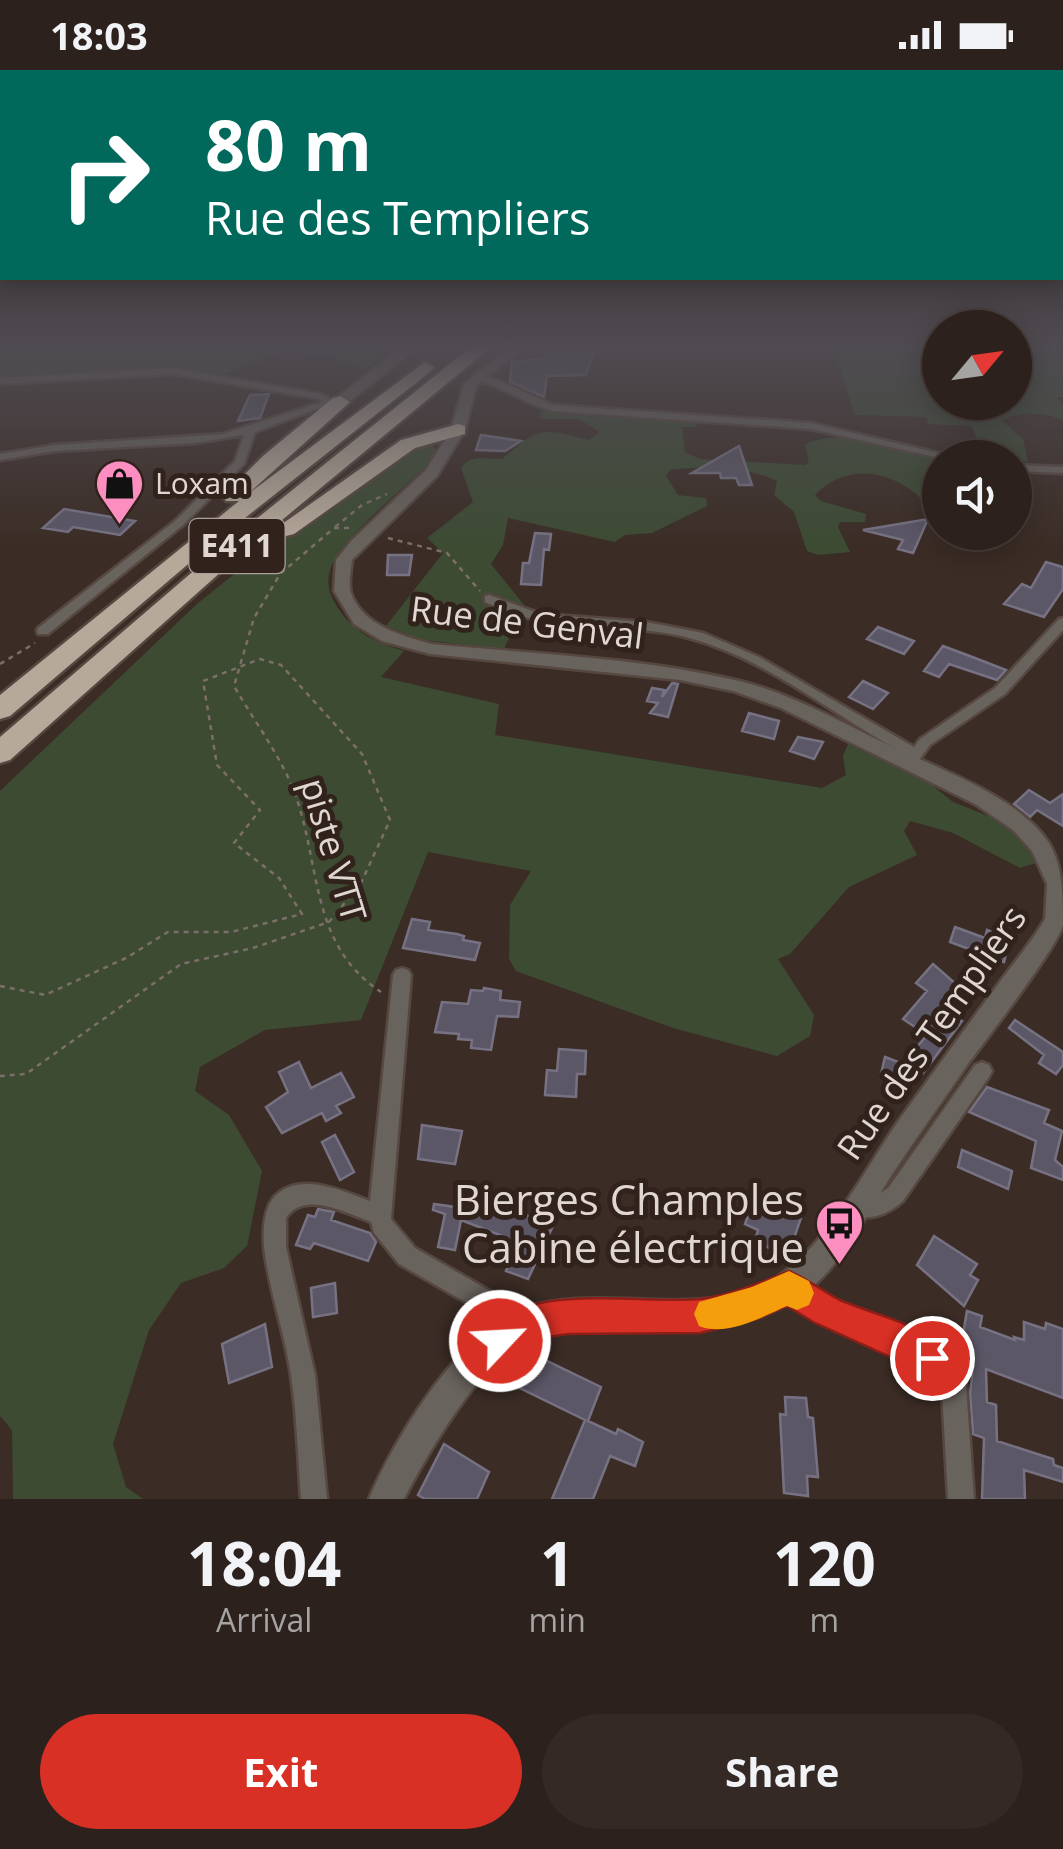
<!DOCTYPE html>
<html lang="en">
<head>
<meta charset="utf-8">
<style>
  :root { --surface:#2c211c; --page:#342925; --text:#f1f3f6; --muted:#a6a3a3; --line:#483e3b; --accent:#d93025 }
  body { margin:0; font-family:"Open Sans",sans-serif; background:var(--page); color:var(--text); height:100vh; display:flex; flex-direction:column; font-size:38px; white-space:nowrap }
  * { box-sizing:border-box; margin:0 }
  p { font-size:32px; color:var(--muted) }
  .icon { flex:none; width:55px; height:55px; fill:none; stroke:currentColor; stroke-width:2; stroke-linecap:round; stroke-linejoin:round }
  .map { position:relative; height:1429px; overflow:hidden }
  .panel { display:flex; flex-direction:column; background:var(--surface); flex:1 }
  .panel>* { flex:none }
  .hud { position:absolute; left:0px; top:0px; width:1065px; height:210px; box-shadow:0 5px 25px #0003,0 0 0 2px var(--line); background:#00695c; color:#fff; overflow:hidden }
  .needle { width:65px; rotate:61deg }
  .controls { position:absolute; left:922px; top:240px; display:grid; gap:20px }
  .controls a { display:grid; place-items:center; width:110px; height:110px; border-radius:50%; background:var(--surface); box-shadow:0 5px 25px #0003,0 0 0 2px var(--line); font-size:50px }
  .pin { position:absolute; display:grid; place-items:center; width:85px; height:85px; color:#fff; margin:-42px; border:5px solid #fff; border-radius:50%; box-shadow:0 2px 10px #0007 }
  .me { position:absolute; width:110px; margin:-55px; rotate:65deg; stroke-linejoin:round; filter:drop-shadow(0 0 8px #0008) }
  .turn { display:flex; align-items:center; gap:35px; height:210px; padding:0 40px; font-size:45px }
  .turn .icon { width:130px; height:130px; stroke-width:2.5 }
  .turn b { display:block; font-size:70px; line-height:85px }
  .eta { display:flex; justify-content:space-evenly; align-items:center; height:170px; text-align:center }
  .eta b { font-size:60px; font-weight:700; line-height:70px }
  .action { display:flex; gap:20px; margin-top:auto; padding:20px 40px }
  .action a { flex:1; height:115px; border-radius:60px; background:var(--accent); color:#fff; font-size:40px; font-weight:700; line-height:115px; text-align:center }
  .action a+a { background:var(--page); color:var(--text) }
  .status { display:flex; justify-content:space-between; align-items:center; height:70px; padding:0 50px; background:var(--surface); direction:ltr }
  .status svg { height:28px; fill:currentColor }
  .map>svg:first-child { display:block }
  .green { fill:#3d4b33 }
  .building { fill:#5c5767; stroke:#777283; stroke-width:2.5 }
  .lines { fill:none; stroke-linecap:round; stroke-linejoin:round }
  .minor-casing { stroke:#564741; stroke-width:5 }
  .tertiary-casing { stroke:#564741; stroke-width:5 }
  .motorway-casing { stroke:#564741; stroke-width:5 }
  .path { stroke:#7c6f69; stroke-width:2.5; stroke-dasharray:5 5; stroke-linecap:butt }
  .minor { fill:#69635d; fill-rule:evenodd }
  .tertiary { fill:#69635d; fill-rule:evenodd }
  .motorway { fill:#b6a99a; fill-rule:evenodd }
  .route { fill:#d93025; stroke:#8d1f18; stroke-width:2.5 }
  .slow { fill:#f59e0b }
  .labels { text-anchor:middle; stroke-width:10; stroke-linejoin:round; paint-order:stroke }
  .far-poi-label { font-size:30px; fill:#e1d7d2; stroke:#31231c; text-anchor:start }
  .shield { fill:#31231c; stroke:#aca19b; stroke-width:2.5 }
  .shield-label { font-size:32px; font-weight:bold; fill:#e1d7d2 }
  .street-label { font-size:35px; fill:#e1d7d2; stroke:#31231c }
  .near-poi-label { font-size:42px; fill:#e1d7d2; stroke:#31231c; text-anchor:end }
</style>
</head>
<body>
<div class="status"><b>18:03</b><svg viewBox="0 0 49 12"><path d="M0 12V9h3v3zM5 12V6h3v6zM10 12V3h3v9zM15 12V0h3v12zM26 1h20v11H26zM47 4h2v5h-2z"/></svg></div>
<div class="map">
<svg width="1063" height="1429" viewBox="0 0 1063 1429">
  <rect width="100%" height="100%" fill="#3b2c25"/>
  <path class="green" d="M 0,277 L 394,277 L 365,299 L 329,287 L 286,280 L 222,305 L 163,298 L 0,308 Z
    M 781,277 L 940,277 L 940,332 L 1015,332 L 1015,277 L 1063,277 L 1063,327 L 1055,327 L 1063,334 L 1063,351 C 1047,342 1019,340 1002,351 L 1023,369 L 1028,392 L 1015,391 L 1015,388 L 987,387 L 971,356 L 928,354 L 926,347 L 855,345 L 834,281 Z
    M 541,340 L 696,351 L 697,357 L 682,357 L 685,382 L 700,389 L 805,395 L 809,392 L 805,375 C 837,355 903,380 940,388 L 940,445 C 928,441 925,431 916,424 C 885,398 843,395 815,425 L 821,431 L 866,444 L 865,452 L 840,452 L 838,457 L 850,482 L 818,485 L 807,481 L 794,442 L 774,425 L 777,411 C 750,397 700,395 670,400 L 666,406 L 678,425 L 706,428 L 707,436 L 652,463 L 625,465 L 615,472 L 508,448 L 503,475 L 491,494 L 524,535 L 504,579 L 423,570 L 386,556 L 443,483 L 427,468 L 473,432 L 461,398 C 469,384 488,389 502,389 C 541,356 540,358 589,370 L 599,362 L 579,349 L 539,349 Z
    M 433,374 L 438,385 C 413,411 342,467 331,497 C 325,514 330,527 340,541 C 356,564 378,573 404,581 L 381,607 L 499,634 L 495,665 L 822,718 L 846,705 L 843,686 L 848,674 L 928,712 L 953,732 L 1006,753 L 1033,776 L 1036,793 L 1020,798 L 953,763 L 910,751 L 904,761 L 917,785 L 849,817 L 790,884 L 778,889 L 814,945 L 810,966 L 777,986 L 673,958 L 516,901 L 509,889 L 510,835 L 531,801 L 428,782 L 361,950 L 265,960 L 200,997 L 195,1021 L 229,1045 L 262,1101 L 247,1176 L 224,1198 L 181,1213 L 149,1260 L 113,1374 L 126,1417 L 143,1429 L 13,1429 L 12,1360 L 0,1346 L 0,721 L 198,533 L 296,455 L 420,376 Z"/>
  <path class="building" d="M 556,277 L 596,277 L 586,305 L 547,306 L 544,327 L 510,312 L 512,292 L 541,289 Z
    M 269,324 L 260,348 L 238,351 L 250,325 Z
    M 481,365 L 521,371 L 505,381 L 476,380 Z
    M 739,376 L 752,415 L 739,415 L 736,408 L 721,408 L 720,403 L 692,403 Z
    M 64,439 L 135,451 L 120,465 L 73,457 L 68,462 L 43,458 Z
    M 928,449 L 913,483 L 898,479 L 903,470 L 863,460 Z
    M 535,463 L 551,464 L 549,480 L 544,479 L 541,515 L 521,514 L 523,493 L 529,493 Z
    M 388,485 L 412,485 L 409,505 L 387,505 Z
    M 1046,492 L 1063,497 L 1063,519 L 1044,547 L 1004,534 L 1022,514 L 1031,518 Z
    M 878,557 L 914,571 L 904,584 L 867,569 Z
    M 943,576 L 975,588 L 1006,600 L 997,610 L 949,594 L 939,607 L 924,601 Z
    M 863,611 L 888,623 L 873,639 L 849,627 Z
    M 672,613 L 678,614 L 668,647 L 650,643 L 658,633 L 647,631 L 652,618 L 664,620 L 662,627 Z
    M 749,643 L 779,651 L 774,669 L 742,661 Z
    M 798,667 L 823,672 L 814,689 L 790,681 Z
    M 1029,720 L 1050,733 L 1063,724 L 1063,756 L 1037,740 L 1030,747 L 1014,734 Z
    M 412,849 L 430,852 L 428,860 L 457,864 L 464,866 L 463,870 L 480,873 L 475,890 L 403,878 Z
    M 955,857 L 985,868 L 987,860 L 1000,865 L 998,873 L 1008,876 L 1004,892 L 950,872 Z
    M 933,894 L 958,916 L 940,938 L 962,951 L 923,1003 L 905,991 L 927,965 L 903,949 L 927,921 L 916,913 Z
    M 484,918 L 501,921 L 500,930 L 520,932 L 518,947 L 497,946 L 491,980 L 471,978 L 472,970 L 458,969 L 459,964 L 435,962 L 442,932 L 468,934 L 471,920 L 483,921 Z
    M 1015,950 L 1063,982 L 1063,995 L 1056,1004 L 1039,993 L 1044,985 L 1009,958 Z
    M 559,979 L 586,981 L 585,1004 L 577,1004 L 576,1027 L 545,1025 L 547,1000 L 557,1001 Z
    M 885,987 L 909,996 L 906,1013 L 881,1004 Z
    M 299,992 L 311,1018 L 341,1003 L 354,1027 L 336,1036 L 341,1043 L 326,1051 L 322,1043 L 282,1063 L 266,1037 L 288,1022 L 279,1002 Z
    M 987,1017 L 1049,1040 L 1044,1053 L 1062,1061 L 1055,1090 L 1063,1097 L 1063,1110 L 1031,1098 L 1036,1071 L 969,1042 Z
    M 422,1055 L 462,1061 L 455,1094 L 418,1089 Z
    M 335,1065 L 354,1102 L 340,1110 L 322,1072 Z
    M 962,1080 L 1012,1101 L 1008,1119 L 958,1097 Z
    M 755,1126 L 801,1148 L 791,1177 L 780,1172 L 777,1181 L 760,1174 L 761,1169 L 756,1167 L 758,1160 L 745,1154 Z
    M 481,1127 L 553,1156 L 528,1209 L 506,1201 L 518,1172 L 461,1150 L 455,1180 L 438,1177 L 445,1144 L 433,1140 L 434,1134 L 476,1140 Z
    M 318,1139 L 334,1142 L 331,1150 L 370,1163 L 376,1172 L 368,1191 L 314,1173 L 310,1179 L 296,1175 L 308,1145 L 315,1147 Z
    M 934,1166 L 977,1194 L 970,1205 L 978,1210 L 964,1236 L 917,1195 Z
    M 335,1213 L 337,1243 L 313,1247 L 311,1218 Z
    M 967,1241 L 982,1246 L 980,1257 L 1015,1270 L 1014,1267 L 1024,1270 L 1024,1252 L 1045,1259 L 1046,1253 L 1063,1259 L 1063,1328 L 986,1299 L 987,1332 L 996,1335 L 997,1371 L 1053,1389 L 1054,1395 L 1063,1398 L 1063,1412 L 1024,1400 L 1025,1429 L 982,1429 L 984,1368 L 973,1364 L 970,1324 L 974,1290 L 959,1286 Z
    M 265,1254 L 272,1297 L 229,1313 L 222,1274 Z
    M 535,1285 L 601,1317 L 588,1351 L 616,1364 L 618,1359 L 643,1372 L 635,1396 L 610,1386 L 593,1429 L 552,1429 L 585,1350 L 505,1311 L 511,1294 L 529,1302 Z
    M 785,1327 L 806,1328 L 808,1347 L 813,1348 L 818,1407 L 807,1406 L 808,1426 L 784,1423 L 780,1344 L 786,1345 Z
    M 444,1374 L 489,1402 L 477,1429 L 425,1429 L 418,1425 Z"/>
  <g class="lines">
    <defs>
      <path id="minor" d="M 174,298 L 322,324 L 332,330 L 340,329 L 345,332 L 314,340 L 255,362 L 244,394 L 183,455 L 48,564 L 38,564 L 37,561 L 38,558 L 175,451 L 235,391 L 244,365 L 195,373 L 55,381 L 0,390 L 0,384 L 55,375 L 223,364 L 322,332 L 319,329 L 174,304 L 0,314 L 0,308 Z
        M 477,304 L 500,311 L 553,335 L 811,353 L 959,388 L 940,388 L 811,359 L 553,341 C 525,334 502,316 474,309 L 474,305 Z
        M 1015,395 L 1063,397 L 1063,403 L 1015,401 Z
        M 489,525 L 541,544 L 646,552 L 703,563 L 759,587 L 914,677 L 920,669 L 995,618 L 1059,549 L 1063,548 L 1063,560 L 1005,624 L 930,675 L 917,693 L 907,693 L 905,689 L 907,685 C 835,647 768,589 689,568 C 649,557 607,560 566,555 C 537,552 511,544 485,532 L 485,526 Z
        M 402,898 L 408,900 L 411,905 L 391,1149 L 415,1178 L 532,1245 L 535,1253 L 532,1261 L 524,1264 L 516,1261 L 399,1194 L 374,1163 L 371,1152 C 346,1143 304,1120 286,1148 L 286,1177 L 315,1305 L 327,1429 L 301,1429 C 298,1388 297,1346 291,1306 C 285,1263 269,1221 264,1177 C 263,1161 263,1139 275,1126 C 300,1101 343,1121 370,1131 L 393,905 L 396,900 Z
        M 982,992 L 989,995 L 992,1001 L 989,1007 L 903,1131 C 888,1145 868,1152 848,1144 L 844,1137 L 848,1130 C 864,1123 874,1130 889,1117 L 975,995 Z
        M 789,1207 L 837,1234 L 923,1269 L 952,1292 L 966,1315 L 974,1429 L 948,1429 L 942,1319 C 933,1305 922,1295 908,1287 C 879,1269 790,1248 778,1218 L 781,1210 Z"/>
      <path id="tertiary" d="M 403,277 L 417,277 L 345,335 L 335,335 L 335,329 Z
        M 510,277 L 524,277 L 476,316 L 465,360 L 437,406 L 352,490 C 351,500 348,514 351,523 C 363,556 401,565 431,574 C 532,584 636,587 735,610 C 789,622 840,652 891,676 C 939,699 1019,727 1049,773 C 1063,796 1063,826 1063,854 C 1060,874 985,971 968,994 C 942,1032 916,1068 891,1106 C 864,1148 841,1199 799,1227 C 740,1266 677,1260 610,1259 C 583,1258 552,1257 527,1269 C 481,1291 427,1384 404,1429 L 369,1429 C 394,1369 460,1260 524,1238 C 558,1227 594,1228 629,1229 C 680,1231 732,1235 777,1207 C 829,1174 866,1096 902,1046 C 933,1003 964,960 996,917 C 1012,895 1031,873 1045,849 L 1047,814 L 1032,781 L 1013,760 L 975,734 L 781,638 L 733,621 L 680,610 L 430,584 L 382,571 L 354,554 L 334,521 L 336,490 L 351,471 L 426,400 L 451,360 L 464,314 Z"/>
      <path id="motorway" d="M 471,277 L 491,277 L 241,484 L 10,690 L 0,693 L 0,667 L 225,474 Z
        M 425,292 L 434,297 L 431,301 L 207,478 L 10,646 L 0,649 L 0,625 L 239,431 L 226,431 L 223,426 L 263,386 L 333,328 L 340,326 L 350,332 L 248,424 Z
        M 458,354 L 465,356 L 465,364 L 415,378 L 294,464 L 286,466 L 275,459 L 401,370 Z"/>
    </defs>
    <use href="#minor" class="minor-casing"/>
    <use href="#tertiary" class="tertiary-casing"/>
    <use href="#motorway" class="motorway-casing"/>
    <path class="path" d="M 335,457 L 362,435 L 387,424
      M 349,458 L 334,458 L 280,504 L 254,548 L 234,616 C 253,649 277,681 292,716 C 322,790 307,873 381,922
      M 388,468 L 447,483 L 480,521
      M 0,594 L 35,573
      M 0,916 L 45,925 L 126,888 L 168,862 L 231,862 L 302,844 L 279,808 L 234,773 L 260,740 L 217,695 L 203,611 L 260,589 L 281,595 L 362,684 L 390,750 L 361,813 L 329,852 L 253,878 L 181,894 L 26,1004 L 0,1006"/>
    <use href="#minor" class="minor"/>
    <use href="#tertiary" class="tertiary"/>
    <use href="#motorway" class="motorway"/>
  </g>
  <linearGradient id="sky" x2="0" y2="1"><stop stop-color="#201814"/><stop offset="0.58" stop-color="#4f4b51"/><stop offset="1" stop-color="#4f4b51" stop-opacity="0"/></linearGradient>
  <rect width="1063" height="477" fill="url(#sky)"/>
  <path class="route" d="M 789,1201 C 806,1208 821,1220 838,1229 C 869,1244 936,1256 950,1288 L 944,1301 L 932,1306 L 815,1253 L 787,1236 L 754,1250 L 700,1263 L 568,1264 L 530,1270 L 500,1288 L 487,1283 L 482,1271 C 508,1208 645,1235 700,1229 C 731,1225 760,1213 789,1201 Z"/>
  <path class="slow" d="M 789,1201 L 809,1211 L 814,1223 L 809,1235 L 797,1240 L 787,1236 C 762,1247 726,1267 699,1256 L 694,1244 L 699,1232 L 752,1217 Z"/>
  <defs>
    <symbol id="shop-pin" viewBox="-11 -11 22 30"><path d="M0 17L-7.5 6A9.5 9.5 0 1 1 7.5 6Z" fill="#fd8ec0" stroke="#31231c"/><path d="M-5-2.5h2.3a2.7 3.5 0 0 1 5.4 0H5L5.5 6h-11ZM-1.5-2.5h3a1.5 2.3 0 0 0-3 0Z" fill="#111"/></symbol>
    <symbol id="bus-pin" viewBox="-11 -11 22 30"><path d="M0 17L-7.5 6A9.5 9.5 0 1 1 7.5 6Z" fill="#fd8ec0" stroke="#31231c"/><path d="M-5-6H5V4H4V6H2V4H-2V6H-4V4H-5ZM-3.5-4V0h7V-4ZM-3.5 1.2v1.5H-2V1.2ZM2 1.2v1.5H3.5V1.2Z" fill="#111"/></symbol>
  </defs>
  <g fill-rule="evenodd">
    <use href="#shop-pin" x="92" y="386" width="55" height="75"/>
    <use href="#bus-pin" x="812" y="1126" width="55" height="75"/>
  </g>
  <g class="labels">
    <g class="far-poi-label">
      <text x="155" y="424">Loxam</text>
    </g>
    <rect class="shield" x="189.5" y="449" width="95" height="54" rx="8"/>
    <g class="shield-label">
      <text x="237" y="487">E411</text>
    </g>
    <g class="street-label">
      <text transform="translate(527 553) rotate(7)" y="12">Rue de Genval</text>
      <text transform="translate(333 780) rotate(73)" y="12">piste VTT</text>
      <text transform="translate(932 963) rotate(-55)" y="12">Rue des Templiers</text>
    </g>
    <g class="near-poi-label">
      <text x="804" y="1145">Bierges Champles<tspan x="804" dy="48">Cabine électrique</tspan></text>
    </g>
  </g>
</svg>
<div class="controls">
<a><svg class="needle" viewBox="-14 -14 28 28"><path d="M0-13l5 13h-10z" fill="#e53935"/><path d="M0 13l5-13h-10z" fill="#a6a3a3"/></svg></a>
<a><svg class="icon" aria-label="sound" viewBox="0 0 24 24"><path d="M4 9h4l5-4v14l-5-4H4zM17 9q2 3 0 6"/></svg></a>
</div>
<div class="pin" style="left:932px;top:1288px;background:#d93025"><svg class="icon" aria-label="arrive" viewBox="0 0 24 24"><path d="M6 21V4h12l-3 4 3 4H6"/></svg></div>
<svg class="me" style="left:500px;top:1271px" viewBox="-20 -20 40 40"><circle r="17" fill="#d93025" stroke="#fff" stroke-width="3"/><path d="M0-11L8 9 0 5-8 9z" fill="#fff"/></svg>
<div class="hud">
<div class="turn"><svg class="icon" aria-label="right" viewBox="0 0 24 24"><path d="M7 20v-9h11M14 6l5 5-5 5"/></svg><div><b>80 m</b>Rue des Templiers</div></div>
</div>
</div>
<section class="panel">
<div class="eta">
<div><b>18:04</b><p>Arrival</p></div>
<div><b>1</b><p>min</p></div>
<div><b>120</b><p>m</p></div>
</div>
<div class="action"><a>Exit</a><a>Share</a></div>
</section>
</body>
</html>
